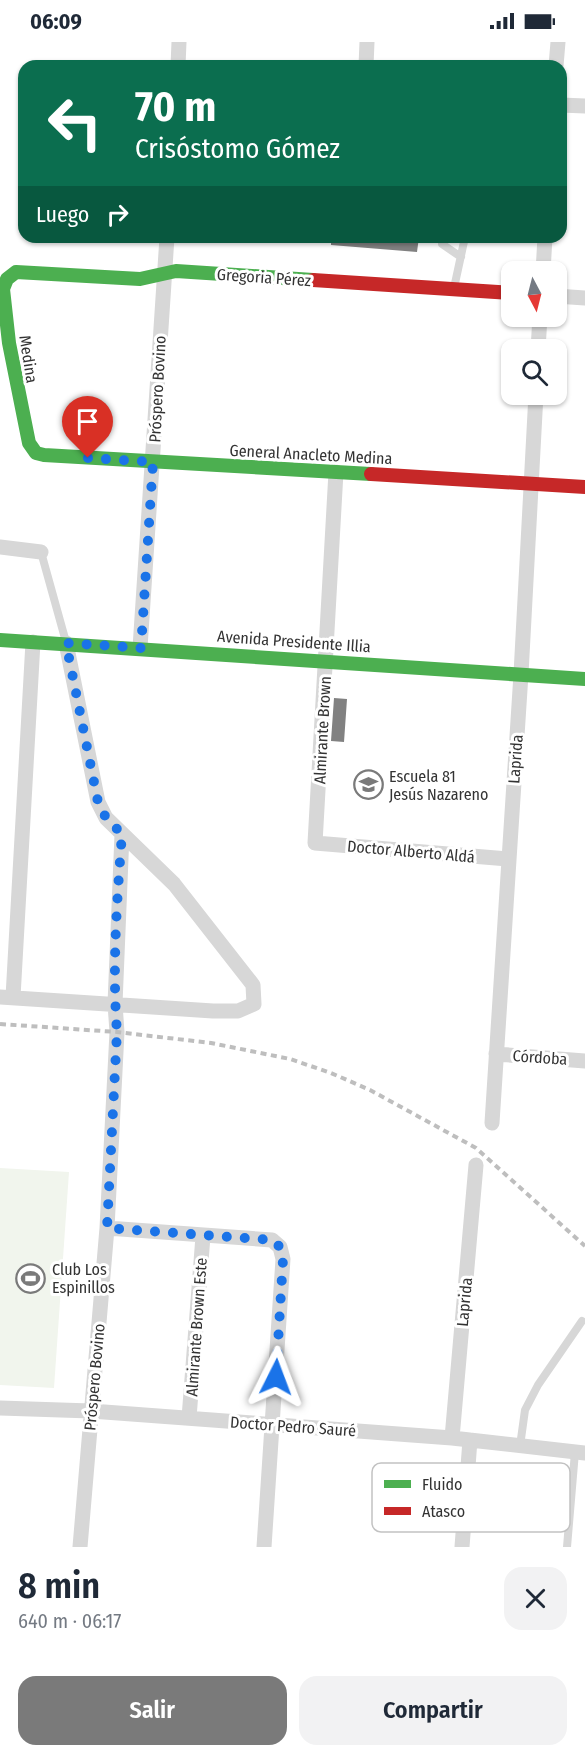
<!DOCTYPE html>
<html lang="es">
<head>
<meta charset="utf-8">
<style>
  :root { --surface:#fff; --page:#f2f2f3; --text:#1f2937; --muted:#747a83; --accent:#7a7a7a }
  body { margin:0; font-family:"Fira Sans Condensed",sans-serif; background:var(--page); color:var(--text); height:100vh; display:flex; flex-direction:column; font-size:22px; white-space:nowrap }
  * { box-sizing:border-box; margin:0 }
  p { font-size:20px; color:var(--muted) }
  .icon { flex:none; width:33px; height:33px; fill:none; stroke:currentColor; stroke-width:2; stroke-linecap:round; stroke-linejoin:round }
  .map { position:relative; height:1505px; overflow:hidden }
  .drawer { display:flex; flex-direction:column; background:var(--surface); flex:1 }
  .drawer>* { flex:none }
  .hud { position:absolute; left:18px; top:18px; width:549px; height:183px; border-radius:18px; box-shadow:0 2px 4px #0004; background:#0b6e4f; color:#fff; overflow:hidden }
  .needle { width:39px; rotate:173deg }
  .controls { position:absolute; left:501px; top:219px; display:grid; gap:12px }
  .controls a { display:grid; place-items:center; width:66px; height:66px; border-radius:12px; background:var(--surface); box-shadow:0 2px 4px #0004; font-size:30px }
  .pin { position:absolute; display:grid; place-items:center; width:51px; height:51px; color:#fff; margin:-62px -26px; border-radius:50% 50% 50% 0; rotate:-45deg; box-shadow:0 0 6px #0007 }
  .pin .icon { rotate:45deg }
  .me { position:absolute; width:66px; margin:-33px; rotate:3deg; stroke-linejoin:round; filter:drop-shadow(0 0 4px #0008) }
  .turn { display:flex; align-items:center; gap:21px; height:126px; padding:0 18px; font-size:27px }
  .turn .icon { width:78px; height:78px; stroke-width:2.5 }
  .turn b { display:block; font-size:42px; line-height:51px }
  .then { display:flex; align-items:center; height:57px; padding:0 18px; background:#0003; gap:12px; font-size:22px }
  .round { display:grid; place-items:center; flex:none; width:63px; height:63px; border-radius:18px; background:var(--page) }
  .overview { display:flex; align-items:center; justify-content:space-between; height:102px; padding:0 18px }
  h1 { font-size:36px; font-weight:600; line-height:45px }
  .button { display:flex; gap:12px; margin-top:auto; padding:12px 18px }
  .button a { flex:1; height:69px; border-radius:18px; background:var(--accent); color:#fff; font-size:24px; font-weight:600; line-height:69px; text-align:center }
  .button a+a { background:var(--page); color:var(--text) }
  .status { display:flex; justify-content:space-between; align-items:center; height:42px; padding:0 30px; background:var(--surface); direction:ltr }
  .status svg { height:16px; fill:currentColor }
  .map>svg:first-child { display:block }
  .green { fill:#f1f5ed }
  .building { fill:#818181 }
  .lines { fill:none; stroke-linecap:round; stroke-linejoin:round }
  .lane { stroke:#d7d7d7; stroke-width:8 }
  .street { stroke:#d7d7d7; stroke-width:15 }
  .fast { stroke:#4caf50; stroke-width:14 }
  .jam { stroke:#c62828; stroke-width:14 }
  .rail { stroke:#bebebe; stroke-width:4; stroke-dasharray:6 4.5; stroke-linecap:butt }
  .route { stroke:#1a73e8; stroke-width:10; stroke-dasharray:0 18 }
  .labels { text-anchor:middle; stroke-width:6; stroke-linejoin:round; paint-order:stroke }
  .street-label { font-size:16px; fill:#333; stroke:#fff }
  .poi-label { font-size:16px; fill:#333; stroke:#fff; text-anchor:start }
  .key { fill:#fff; stroke:#c2c2c2; stroke-width:1.5 }
  .key-label { font-size:16px; fill:#333 }
</style>
</head>
<body>
<div class="status"><b>06:09</b><svg viewBox="0 0 49 12"><path d="M0 12V9h3v3zM5 12V6h3v6zM10 12V3h3v9zM15 12V0h3v12zM26 1h20v11H26zM47 4h2v5h-2z"/></svg></div>
<div class="map">
<svg width="585" height="1505" viewBox="0 0 585 1505">
  <rect width="100%" height="100%" fill="#fff"/>
  <path class="green" d="M 0,1126 L 69,1130 L 54,1346 L 0,1343 Z"/>
  <path class="building" d="M 331,195 L 419,195 L 417,210 L 331,203 Z
    M 334,656 L 347,657 L 344,700 L 331,699 Z"/>
  <g class="lines">
    <path class="lane" d="M 442,195 L 442,202 L 461,215
      M 454,246 L 465,195
      M 41,510 L 66,600
      M 520,1404 L 525,1368 L 538,1343 L 582,1279
      M 567,1505 L 575,1410"/>
    <path class="street" d="M 178,24 L 179,0
      M 366,24 L 367,0
      M 556,24 L 558,0
      M 561,63 L 585,64
      M 543,230 L 545,195
      M 556,254 L 585,256
      M 538,308 L 540,274
      M 336,430 L 315,801 L 508,817
      M 0,505 L 41,510
      M 140,606 L 167,195
      M 0,955 L 213,969 L 238,969 L 254,962 L 253,943 L 174,842 L 106,776 L 98,760 L 66,601
      M 13,955 L 33,600
      M 496,1012 L 585,1019
      M 492,1081 L 521,632 L 536,352
      M 107,1186 L 272,1198 L 280,1205 L 283,1217 L 264,1505
      M 0,1366 L 91,1369 L 452,1396 L 585,1411
      M 189,1376 L 203,1194
      M 452,1396 L 476,1123
      M 80,1505 L 107,1186 L 117,990 L 115,962 L 122,792
      M 462,1505 L 470,1398"/>
    <path class="fast" d="M 313,238 L 176,229 L 140,237 L 16,230 L 7,237 L 3,247 L 9,301 L 29,401 L 36,411 L 44,413 L 371,432
      M 0,598 L 585,637"/>
    <path class="jam" d="M 313,238 L 512,251
      M 371,432 L 585,445"/>
    <path class="rail" d="M 0,982 L 117,990 L 211,1001 L 290,1017 L 331,1031 L 370,1048 L 476,1106 L 585,1204"/>
  </g>
  <g class="lines">
    <path class="route" d="M 88,416 L 153,420 L 141,606 L 66,601 L 98,760 L 106,776 L 122,792 C 117,858 112,924 117,990 L 107,1186 L 272,1198 L 280,1205 L 283,1217 L 276,1335"/>
  </g>
  <defs>
    <symbol id="school-ring" viewBox="-11 -11 22 22"><circle r="9.5" fill="#fff" stroke="#7a7a7a" stroke-width="1.5"/><path d="M0-5L7-2L0 1L-7-2ZM-4 1L0 2.5L4 1V4Q0 6-4 4Z" fill="#7a7a7a"/></symbol>
    <symbol id="stadium-ring" viewBox="-11 -11 22 22"><circle r="9.5" fill="#fff" stroke="#7a7a7a" stroke-width="1.5"/><path d="M0-5a6.5 5 0 1 0 0 10a6.5 5 0 1 0 0-10ZM-3.5-1.8h7v3.6h-7Z" fill="#7a7a7a"/></symbol>
  </defs>
  <g fill-rule="evenodd">
    <use href="#school-ring" x="352" y="726" width="33" height="33"/>
    <use href="#stadium-ring" x="14" y="1220" width="33" height="33"/>
  </g>
  <g class="labels">
    <g class="street-label">
      <text transform="translate(264 235) rotate(4)" y="6">Gregoria Pérez</text>
      <text transform="translate(29 317) rotate(81)" y="6">Medina</text>
      <text transform="translate(157 347) rotate(-87)" y="6">Próspero Bovino</text>
      <text transform="translate(311 412) rotate(3)" y="6">General Anacleto Medina</text>
      <text transform="translate(294 599) rotate(4)" y="6">Avenida Presidente Illia</text>
      <text transform="translate(322 688) rotate(-87)" y="6">Almirante Brown</text>
      <text transform="translate(515 717) rotate(-86)" y="6">Laprida</text>
      <text transform="translate(411 809) rotate(5)" y="6">Doctor Alberto Aldá</text>
      <text transform="translate(540 1015) rotate(4)" y="6">Córdoba</text>
      <text transform="translate(464 1260) rotate(-85)" y="6">Laprida</text>
      <text transform="translate(196 1285) rotate(-86)" y="6">Almirante Brown Este</text>
      <text transform="translate(94 1335) rotate(-85)" y="6">Próspero Bovino</text>
      <text transform="translate(293 1384) rotate(4)" y="6">Doctor Pedro Sauré</text>
    </g>
    <g class="poi-label">
      <text x="389" y="740">Escuela 81<tspan x="389" dy="18">Jesús Nazareno</tspan></text>
      <text x="52" y="1233">Club Los<tspan x="52" dy="18">Espinillos</tspan></text>
    </g>
  </g>
  <rect x="372" y="1421" width="198" height="69" rx="9" class="key"/>
  <rect x="384" y="1438" width="27" height="8" fill="#4caf50"/>
  <rect x="384" y="1465" width="27" height="8" fill="#c62828"/>
  <g class="key-label">
    <text x="422" y="1448">Fluido</text>
    <text x="422" y="1475">Atasco</text>
  </g>
</svg>
<div class="controls">
<a><svg class="needle" viewBox="-14 -14 28 28"><path d="M0-13l5 13h-10z" fill="#e53935"/><path d="M0 13l5-13h-10z" fill="#747a83"/></svg></a>
<a><svg class="icon" aria-label="search" viewBox="0 0 24 24"><circle cx="10" cy="10" r="6"/><path d="M15 15l6 6"/></svg></a>
</div>
<div class="pin" style="left:88px;top:416px;background:#d93025"><svg class="icon" aria-label="arrive" viewBox="0 0 24 24"><path d="M6 21V4h12l-3 4 3 4H6"/></svg></div>
<svg class="me" style="left:276px;top:1335px" viewBox="-20 -20 40 40"><path d="M0-17L14 15 0 8-14 15z" fill="#1a73e8" stroke="#fff" stroke-width="4"/></svg>
<div class="hud">
<div class="turn"><svg class="icon" aria-label="left" viewBox="0 0 24 24"><path d="M17 20v-9H6M10 6l-5 5 5 5"/></svg><div><b>70 m</b>Crisóstomo Gómez</div></div>
<div class="then">Luego<svg class="icon" aria-label="right" viewBox="0 0 24 24"><path d="M7 20v-9h11M14 6l5 5-5 5"/></svg></div>
</div>
</div>
<section class="drawer">
<div class="overview"><div><h1>8 min</h1><p>640 m · 06:17</p></div><a class="round"><svg class="icon" aria-label="close" viewBox="0 0 24 24"><path d="M6 6l12 12M18 6L6 18"/></svg></a></div>
<div class="button"><a>Salir</a><a>Compartir</a></div>
</section>
</body>
</html>
